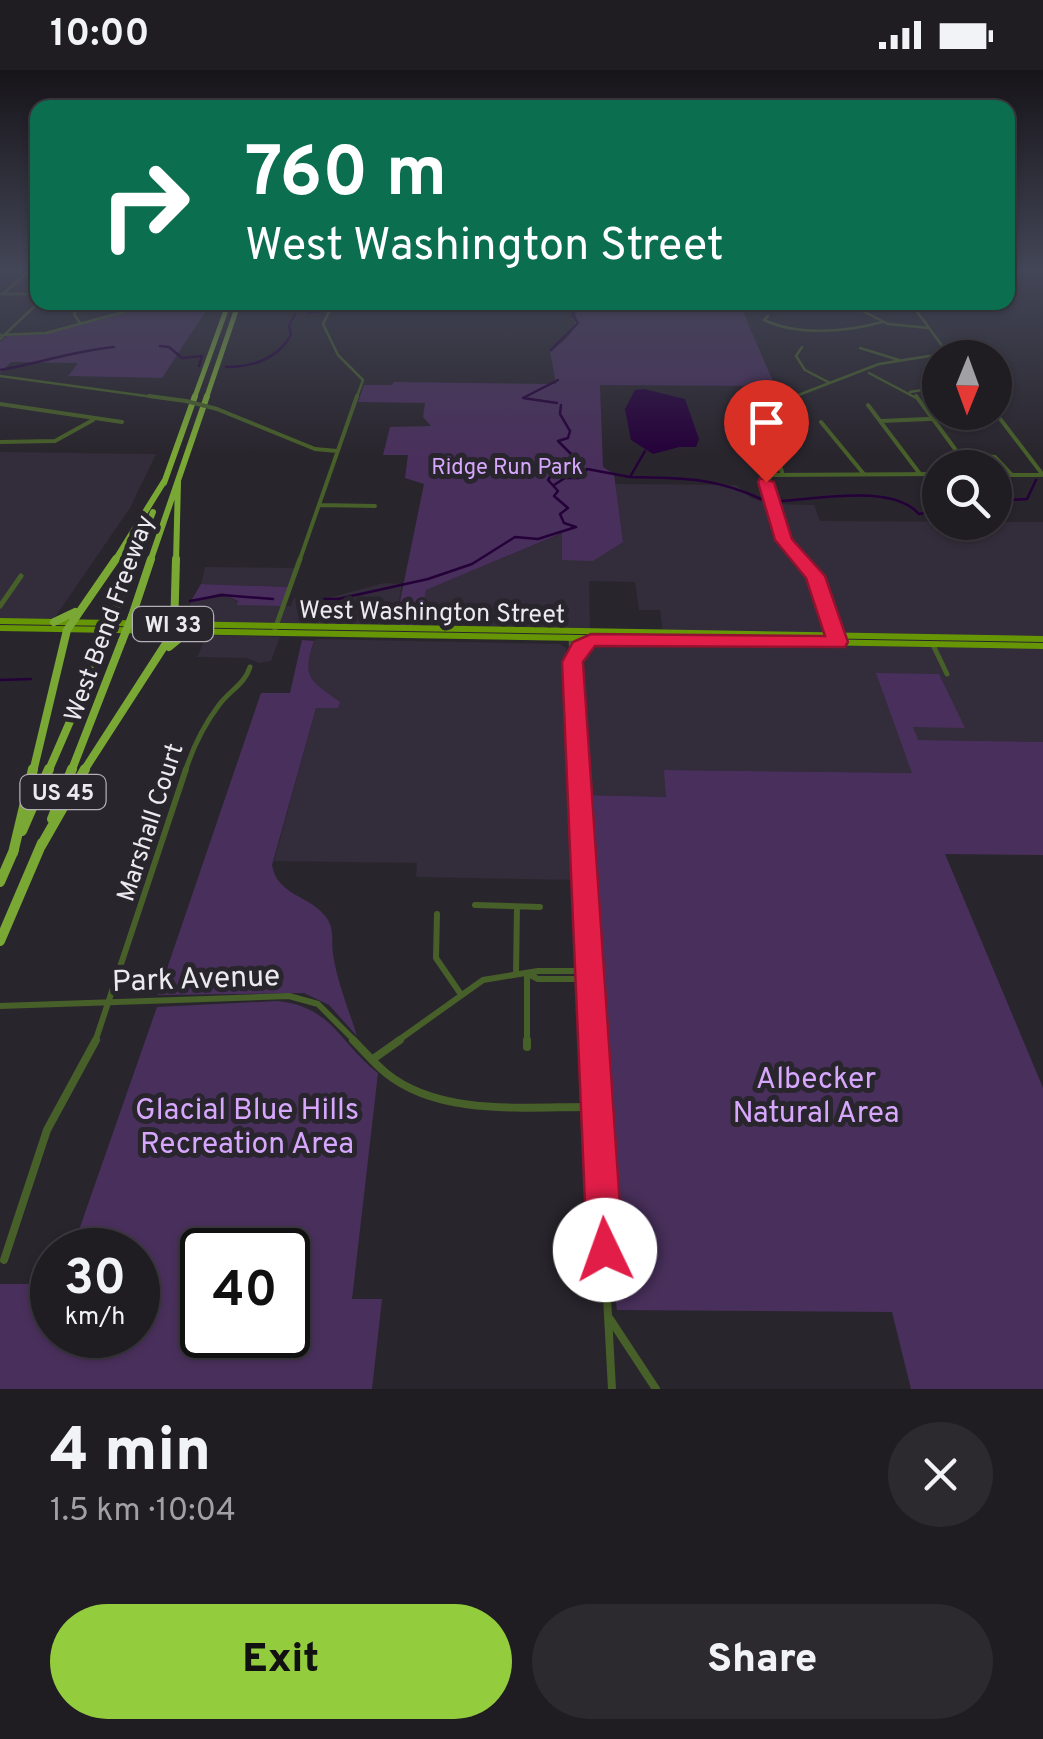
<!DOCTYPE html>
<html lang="en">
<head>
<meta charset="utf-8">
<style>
  :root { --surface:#1f1c22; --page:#2c292f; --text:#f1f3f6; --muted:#a1a1a5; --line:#3c3a40; --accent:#93cc3d }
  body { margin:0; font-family:Overpass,sans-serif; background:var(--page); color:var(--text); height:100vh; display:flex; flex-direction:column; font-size:38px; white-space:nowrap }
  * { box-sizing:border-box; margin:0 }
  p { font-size:32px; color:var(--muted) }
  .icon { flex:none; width:55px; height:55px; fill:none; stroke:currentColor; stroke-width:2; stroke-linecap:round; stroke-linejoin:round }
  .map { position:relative; height:1319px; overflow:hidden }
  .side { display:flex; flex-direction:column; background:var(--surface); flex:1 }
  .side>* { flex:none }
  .hud { position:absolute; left:30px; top:30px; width:985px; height:210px; border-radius:20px; box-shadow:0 2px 8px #0004,0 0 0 2px var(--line); background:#0b6e4f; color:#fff; overflow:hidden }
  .needle { width:65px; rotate:181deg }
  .controls { position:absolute; left:922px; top:270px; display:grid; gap:20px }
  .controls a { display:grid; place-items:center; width:90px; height:90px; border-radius:50%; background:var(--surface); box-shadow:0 2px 8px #0004,0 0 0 2px var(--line); font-size:50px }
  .speed { position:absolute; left:30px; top:1158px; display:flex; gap:20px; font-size:50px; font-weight:700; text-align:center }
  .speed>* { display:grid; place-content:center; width:130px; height:130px; border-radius:50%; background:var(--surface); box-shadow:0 2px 8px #0004,0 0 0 2px var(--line); line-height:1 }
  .speed small { font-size:25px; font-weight:400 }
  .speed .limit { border:5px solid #111; border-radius:15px; background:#fff; color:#111 }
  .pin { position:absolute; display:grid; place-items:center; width:85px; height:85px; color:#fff; margin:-102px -42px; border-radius:50% 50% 50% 0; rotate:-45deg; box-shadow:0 0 10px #0007 }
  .pin .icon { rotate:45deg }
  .me { position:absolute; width:110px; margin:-55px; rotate:357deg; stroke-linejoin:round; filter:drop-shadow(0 0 8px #0008) }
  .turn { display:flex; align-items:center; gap:35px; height:210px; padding:0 50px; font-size:45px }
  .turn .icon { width:130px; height:130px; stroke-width:2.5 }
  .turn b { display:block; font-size:70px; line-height:85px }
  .round { display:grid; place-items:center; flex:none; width:105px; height:105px; border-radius:52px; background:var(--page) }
  .headline { display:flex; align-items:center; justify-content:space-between; height:170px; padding:0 50px }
  h1 { font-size:60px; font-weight:800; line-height:75px }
  .primary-button { display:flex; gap:20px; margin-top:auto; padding:20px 50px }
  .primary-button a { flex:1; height:115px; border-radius:60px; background:var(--accent); color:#111; font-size:40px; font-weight:800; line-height:115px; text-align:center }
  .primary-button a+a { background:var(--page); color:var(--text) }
  .status { display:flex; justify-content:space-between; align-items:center; height:70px; padding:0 50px; background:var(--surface); direction:ltr }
  .status svg { height:28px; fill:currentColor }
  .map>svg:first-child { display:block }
  .built { fill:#332c3a }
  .green { fill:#49305c; fill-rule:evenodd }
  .water { fill:#25013a }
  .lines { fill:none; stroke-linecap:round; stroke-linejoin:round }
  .stream { stroke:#25013a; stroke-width:2.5 }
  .minor-far4 { stroke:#475f28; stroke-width:2.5 }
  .minor-far3 { stroke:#475f28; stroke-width:4 }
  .minor-far2 { stroke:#475f28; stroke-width:5 }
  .minor-far1 { stroke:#475f28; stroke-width:6 }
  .minor { stroke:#475f28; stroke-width:8 }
  .major { stroke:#669606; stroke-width:6 }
  .highway-far3 { stroke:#7aa835; stroke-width:5 }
  .highway-far2 { stroke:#7aa835; stroke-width:6 }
  .highway-far1 { stroke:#7aa835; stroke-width:8 }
  .highway { stroke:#7aa835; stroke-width:10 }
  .minor-bridge { stroke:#475f28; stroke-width:4 }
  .highway-bridge { stroke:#7aa835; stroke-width:8 }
  .route { fill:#e11d48; stroke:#92132f; stroke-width:2.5 }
  .labels { text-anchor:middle; stroke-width:10; stroke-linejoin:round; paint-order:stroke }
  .far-park-label { font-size:22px; fill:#d6a7fd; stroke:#29252d }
  .shield { fill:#29252d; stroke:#b2aeb5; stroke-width:2.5 }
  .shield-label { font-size:22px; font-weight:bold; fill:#ece9ef }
  .street-label { font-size:25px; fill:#ece9ef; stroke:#29252d }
  .near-street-label { font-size:30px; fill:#ece9ef; stroke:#29252d }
  .near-park-label { font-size:30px; fill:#d6a7fd; stroke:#29252d }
</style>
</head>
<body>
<div class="status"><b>10:00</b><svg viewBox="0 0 49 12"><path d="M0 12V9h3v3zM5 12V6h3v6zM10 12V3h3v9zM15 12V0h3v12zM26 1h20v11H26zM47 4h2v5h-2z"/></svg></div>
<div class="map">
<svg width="1043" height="1319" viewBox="0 0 1043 1319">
  <rect width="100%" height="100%" fill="#29252d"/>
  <path class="built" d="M 0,382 L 156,384 L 130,438 L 53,550 L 0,550 Z
    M 615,414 L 736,415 L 751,428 L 769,434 L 814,435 L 820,451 L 1043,452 L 1043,567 L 663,562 L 660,540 L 639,540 L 635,512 L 589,511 L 590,562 L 186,552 L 191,531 L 222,523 L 238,532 L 238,535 L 291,536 L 294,528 L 325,529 L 384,513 L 402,514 L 395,555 L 425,520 L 563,463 L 563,490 L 623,472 Z
    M 205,497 L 295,498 L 288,517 L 201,514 Z
    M 207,565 L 280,567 L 271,591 L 259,593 L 246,588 L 197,587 Z
    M 315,569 L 560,574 L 566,578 L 579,810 L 416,807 L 417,793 L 274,791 L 316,638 L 338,638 L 339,633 L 312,612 L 306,595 Z
    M 610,573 L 1043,578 L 1043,672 L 917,670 L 912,657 L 965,657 L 877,603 L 913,703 L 665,700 L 667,727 L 584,725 L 576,595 L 583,576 Z"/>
  <path class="green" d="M 577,232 L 739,233 L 775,316 L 600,315 L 603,397 L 614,404 L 623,472 L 593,491 L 562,490 L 562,463 L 426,520 L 419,556 L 395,556 L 424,414 L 405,408 L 408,385 L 383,385 L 390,357 L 431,356 L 423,347 L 425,333 L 358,332 L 364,315 L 392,315 L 394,312 L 556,314 L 550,281 C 574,265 576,260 577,232 Z
    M 166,233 L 211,233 L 162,308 L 68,306 L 78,293 L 11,292 L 0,303 L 0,272 L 7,266 L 44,264 Z
    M 201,514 L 288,517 L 282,536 L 237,535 L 238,531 L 222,523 L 191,531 Z
    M 302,570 L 314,571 C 301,608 310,610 340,632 L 338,638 L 316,638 L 272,795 C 277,826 310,825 326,847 C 335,859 331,871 333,884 C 337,912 349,940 357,966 L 329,935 L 304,923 L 158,925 L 261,623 L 290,623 Z
    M 876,603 L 939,604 L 965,658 L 913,657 L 918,670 L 1043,672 L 1043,785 L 945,784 L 1043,1018 L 1043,1319 L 911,1319 L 892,1242 L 617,1240 L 611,1194 L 584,725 L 666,727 L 664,700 L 912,703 Z
    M 278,931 C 333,937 339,973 378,1003 L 352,1229 L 382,1229 L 372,1319 L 0,1319 L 0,1214 L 52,1214 L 52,1265 L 138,1265 L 138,1180 L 72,1180 L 157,937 ZM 288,1180 L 288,1265 L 202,1265 L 202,1180 Z"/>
  <path class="water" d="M 644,319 L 685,329 L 699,369 L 696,377 L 679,377 L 653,384 L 631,370 L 625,339 L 635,320 Z"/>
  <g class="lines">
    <path class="stream" d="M 325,236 L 328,232
      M 308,243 L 320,241
      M 160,276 L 169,277 L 182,288 L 202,286 L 199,296
      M 551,280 L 578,253 L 572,244 L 578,232
      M 226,297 C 253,297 277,289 291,265 L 289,256 L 295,244
      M 0,300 C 39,293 74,281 114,277
      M 557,333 L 523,328 L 558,310
      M 630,407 C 681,408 714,407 761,429
      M 554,415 L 565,408 L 579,408 L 587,399 L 630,407 L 645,381
      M 781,431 C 820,429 892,414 919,444 L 940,440
      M 995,431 L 1027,429 L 1036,410
      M 303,529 L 338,529 L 428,509 L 472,494 L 515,467 L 538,469 L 576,457 L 564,453 L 560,444 L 568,438 L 554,426 L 558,421 L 548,410 L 558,395 L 575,388 L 558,371 L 568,368 L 570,361 L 560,344 L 561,335
      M 190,531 L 222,525 L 273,529
      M 0,610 L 31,609"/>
    <path class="minor-far4" d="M 0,224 L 38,224
      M 3,224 L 30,200
      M 345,232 L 329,242 L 323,254 L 338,285 L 363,310 L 356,329
      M 910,232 L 951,288
      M 851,235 L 888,254 L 929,258
      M 80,236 L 74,244 L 80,253
      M 768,246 L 764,250 C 798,266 847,262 882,252
      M 0,265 L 46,263 L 161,232
      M 0,269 L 39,232
      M 802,277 L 796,286 L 805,300 L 830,313
      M 860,278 L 899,290
      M 869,303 L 918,329
      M 0,306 L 168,329
      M 910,322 L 934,318
      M 788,329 L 879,294 L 948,283"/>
    <path class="minor-far3" d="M 149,326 L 186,331
      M 916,326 L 969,398
      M 0,334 L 122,352
      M 868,335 L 920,404
      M 217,339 L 315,379 L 337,381
      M 995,342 L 1043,405
      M 881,351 L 951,348 L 952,342
      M 821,352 L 863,403
      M 0,372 L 55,371 L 93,350
      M 958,383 L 995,387 L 1012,405
      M 782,402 L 762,342 L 794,326
      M 995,405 L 1042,405
      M 319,435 L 375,436
      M 299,492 L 357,326
      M 803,492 L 784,470 L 766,412 L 772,405 L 940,404"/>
    <path class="minor-far2" d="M 801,489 L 815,506 L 834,565
      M 0,536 L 21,506
      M 275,559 L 300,489
      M 571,568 L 578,702
      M 933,575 L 947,604
      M 574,590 L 580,577 L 591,570
      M 185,702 C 193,677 203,656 219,635 C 229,621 245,614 250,597"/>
    <path class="minor-far1" d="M 578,699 L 593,972
      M 475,835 L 540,837
      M 437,844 L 436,888 L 460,923
      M 516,904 L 517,837
      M 527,904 L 527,972
      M 530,905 L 538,909 L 588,909
      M 0,936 L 289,926 L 318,934 L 356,972
      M 95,972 L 186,699
      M 396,972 L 483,910 L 538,901 L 588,901"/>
    <path class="minor" d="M 353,970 C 364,981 374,993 386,1003 C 441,1048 531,1036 597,1037
      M 527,970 L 527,977
      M 593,970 L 612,1319
      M 373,989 L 400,970
      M 4,1190 L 47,1060 L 96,970
      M 610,1249 L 656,1319"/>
    <path class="major" d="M 0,551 L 1043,569
      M 0,558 L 1043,576"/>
    <path class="highway-far3" d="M 194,329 L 229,232
      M 206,329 L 239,232"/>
    <path class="highway-far2" d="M 164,413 L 195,326
      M 114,492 L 165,410
      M 134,492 L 153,442
      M 150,492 L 207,326
      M 176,492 L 178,412"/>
    <path class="highway-far1" d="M 115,543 L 135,489
      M 132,546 L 151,489
      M 54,552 L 75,542
      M 169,577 L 180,568 L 201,562
      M 33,702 L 67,560 L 116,489
      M 48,702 L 105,571
      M 71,702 L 122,571
      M 83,702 L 174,561 L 176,489"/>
    <path class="highway" d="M 52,749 L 72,699
      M 22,761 L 49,699
      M 41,776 L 85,699
      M 13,783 L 33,699
      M 0,812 L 14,780
      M 0,871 L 42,773"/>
    <path class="minor-bridge" d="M 186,331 L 217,339"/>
    <path class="highway-bridge" d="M 105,571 L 115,543
      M 122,571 L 132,546"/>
  </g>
  <linearGradient id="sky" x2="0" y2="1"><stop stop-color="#171419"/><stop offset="0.52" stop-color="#434657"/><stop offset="1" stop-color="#434657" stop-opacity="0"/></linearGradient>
  <rect width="1043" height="385" fill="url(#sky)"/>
  <path class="route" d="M 760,408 L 774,412 L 792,469 L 825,506 L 848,572 L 845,577 L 595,576 L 583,592 L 623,1180 L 618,1192 L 605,1197 L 592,1192 L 587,1180 L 562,592 L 573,572 L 591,564 L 825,566 L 806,508 L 775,470 L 758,412 Z"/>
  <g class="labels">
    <g class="far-park-label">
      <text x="507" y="404">Ridge Run Park</text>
    </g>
    <g class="shield">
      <rect x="133" y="537" width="80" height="34" rx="8"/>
      <rect x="20.5" y="705" width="85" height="34" rx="8"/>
    </g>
    <g class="shield-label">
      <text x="173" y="562">WI 33</text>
      <text x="63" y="730">US 45</text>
    </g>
    <g class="street-label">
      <text transform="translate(432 541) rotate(1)" y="9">West Washington Street</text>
      <text transform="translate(108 548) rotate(-70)" y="9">West Bend Freeway</text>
      <text transform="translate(149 752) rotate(-72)" y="9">Marshall Court</text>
    </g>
    <g class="near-street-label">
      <text transform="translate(196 908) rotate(-2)" y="10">Park Avenue</text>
    </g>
    <g class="near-park-label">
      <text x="816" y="1018">Albecker<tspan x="816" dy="34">Natural Area</tspan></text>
      <text x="247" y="1049">Glacial Blue Hills<tspan x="247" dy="34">Recreation Area</tspan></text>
    </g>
  </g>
</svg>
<div class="controls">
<a><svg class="needle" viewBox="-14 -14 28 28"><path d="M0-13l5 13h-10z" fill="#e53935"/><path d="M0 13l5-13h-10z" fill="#a1a1a5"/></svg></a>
<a><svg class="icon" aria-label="search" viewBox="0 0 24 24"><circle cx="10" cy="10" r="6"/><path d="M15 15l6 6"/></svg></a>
</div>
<div class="speed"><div>30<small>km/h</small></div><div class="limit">40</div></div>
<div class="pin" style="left:766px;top:412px;background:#d93025"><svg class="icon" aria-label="arrive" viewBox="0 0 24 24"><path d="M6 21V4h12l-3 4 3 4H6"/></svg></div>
<svg class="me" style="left:605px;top:1180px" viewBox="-20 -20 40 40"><circle r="19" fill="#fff"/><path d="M0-13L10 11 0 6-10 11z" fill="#e11d48"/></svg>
<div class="hud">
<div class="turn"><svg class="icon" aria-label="right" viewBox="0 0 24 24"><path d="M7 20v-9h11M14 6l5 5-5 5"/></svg><div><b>760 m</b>West Washington Street</div></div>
</div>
</div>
<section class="side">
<div class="headline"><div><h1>4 min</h1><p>1.5 km · 10:04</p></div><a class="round"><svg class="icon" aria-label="close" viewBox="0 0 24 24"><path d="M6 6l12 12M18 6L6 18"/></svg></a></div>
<div class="primary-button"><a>Exit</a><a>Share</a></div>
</section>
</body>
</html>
